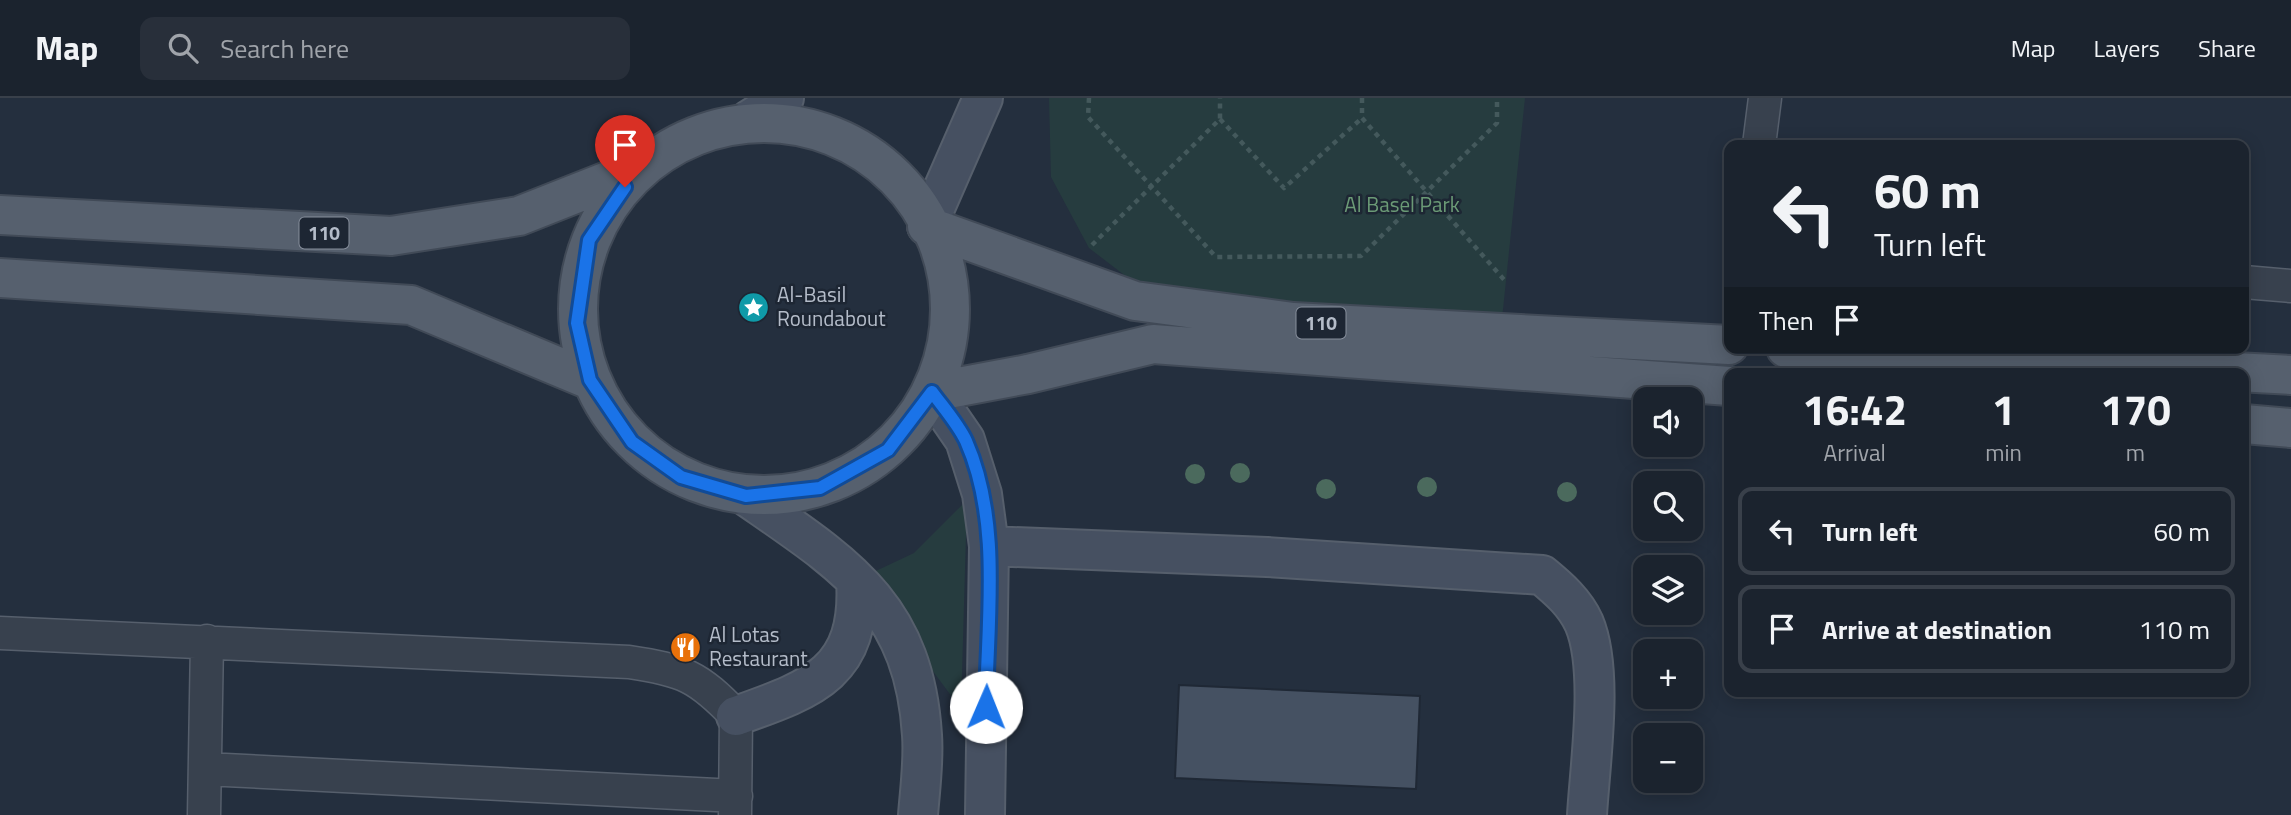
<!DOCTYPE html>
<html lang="en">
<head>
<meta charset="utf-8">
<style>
  :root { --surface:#1b232e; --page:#282f3a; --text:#f1f3f6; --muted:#a0a4aa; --line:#39404a }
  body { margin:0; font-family:"Titillium Web",sans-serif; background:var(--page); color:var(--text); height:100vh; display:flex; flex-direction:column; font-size:26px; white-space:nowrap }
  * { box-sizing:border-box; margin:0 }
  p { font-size:23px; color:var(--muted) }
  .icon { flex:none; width:38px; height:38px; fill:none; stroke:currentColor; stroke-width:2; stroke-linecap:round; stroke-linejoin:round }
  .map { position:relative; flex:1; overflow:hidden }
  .sheet { position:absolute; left:1724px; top:270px; width:525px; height:329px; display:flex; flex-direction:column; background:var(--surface); border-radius:14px; box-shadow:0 4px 18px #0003,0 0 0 2px var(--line) }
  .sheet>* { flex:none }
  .banner { position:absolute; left:1724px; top:42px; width:525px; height:214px; border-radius:14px; box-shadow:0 4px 18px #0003,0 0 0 2px var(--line); background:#1b232e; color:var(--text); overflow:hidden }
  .tools { position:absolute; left:1633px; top:289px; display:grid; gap:14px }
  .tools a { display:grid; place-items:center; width:70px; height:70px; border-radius:14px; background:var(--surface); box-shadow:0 4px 18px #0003,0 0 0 2px var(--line); font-size:35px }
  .pin { position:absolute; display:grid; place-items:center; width:60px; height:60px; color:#fff; margin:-72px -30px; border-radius:50% 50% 50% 0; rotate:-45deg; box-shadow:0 0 7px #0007 }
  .pin .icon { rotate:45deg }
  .me { position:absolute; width:77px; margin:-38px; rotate:1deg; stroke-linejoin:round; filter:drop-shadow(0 0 5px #0008) }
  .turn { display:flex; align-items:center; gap:24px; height:147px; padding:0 35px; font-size:32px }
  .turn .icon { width:91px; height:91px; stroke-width:2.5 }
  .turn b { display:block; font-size:49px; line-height:60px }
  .then { display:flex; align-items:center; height:66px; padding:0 35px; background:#0003; gap:14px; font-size:26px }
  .eta { display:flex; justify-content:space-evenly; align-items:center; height:119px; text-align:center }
  .eta b { font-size:42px; font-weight:700; line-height:49px }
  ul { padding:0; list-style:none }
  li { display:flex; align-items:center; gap:21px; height:88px; margin:0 14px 10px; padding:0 21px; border:4px solid var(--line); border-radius:14px }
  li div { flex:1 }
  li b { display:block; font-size:26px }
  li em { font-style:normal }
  header { display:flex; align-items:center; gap:42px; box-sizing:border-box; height:98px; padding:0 35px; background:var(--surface); border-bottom:2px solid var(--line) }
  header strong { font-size:33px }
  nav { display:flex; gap:38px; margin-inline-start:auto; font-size:24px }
  .search { width:490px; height:63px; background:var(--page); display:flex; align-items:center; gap:18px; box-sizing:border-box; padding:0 24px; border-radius:14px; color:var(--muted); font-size:26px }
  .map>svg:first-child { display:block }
  .green { fill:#263c3f }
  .building { fill:#455162; stroke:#1f2835; stroke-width:2 }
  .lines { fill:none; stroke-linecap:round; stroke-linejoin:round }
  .street-casing { stroke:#565f6c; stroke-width:35 }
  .secondary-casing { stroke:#565f6c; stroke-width:42 }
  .primary-casing { stroke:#414a57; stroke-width:42 }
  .path { stroke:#44595c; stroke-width:4.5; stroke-dasharray:5 5; stroke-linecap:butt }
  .street { stroke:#38414e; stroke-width:32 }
  .secondary { stroke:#465061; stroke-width:38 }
  .primary { stroke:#56606e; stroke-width:38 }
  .tree { fill:#4b6a5d }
  .route-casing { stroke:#114b97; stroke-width:18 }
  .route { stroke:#1a73e8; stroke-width:12 }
  .labels { text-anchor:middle; stroke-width:5; stroke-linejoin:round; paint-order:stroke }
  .shield { fill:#1d2633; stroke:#878f9c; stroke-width:2 }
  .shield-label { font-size:19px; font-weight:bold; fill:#b4bcc9 }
  .park-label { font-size:21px; fill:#6b9a76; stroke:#1d2633 }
  .poi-label { font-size:21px; fill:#b4bcc9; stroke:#1d2633; text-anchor:start }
</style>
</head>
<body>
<header>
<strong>Map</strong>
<div class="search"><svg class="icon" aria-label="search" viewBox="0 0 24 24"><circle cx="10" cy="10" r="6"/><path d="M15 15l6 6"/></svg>Search here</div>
<nav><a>Map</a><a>Layers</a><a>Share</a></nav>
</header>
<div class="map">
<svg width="2291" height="717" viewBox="0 0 2291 717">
  <rect width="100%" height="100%" fill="#242f3e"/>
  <path class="green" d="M 1049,0 L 1525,0 L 1502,221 L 1149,196 L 1089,150 L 1051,79 Z
    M 967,402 L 961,611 L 863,479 L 914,455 Z"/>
  <path class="building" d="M 1179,587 L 1420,598 L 1416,691 L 1175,680 Z"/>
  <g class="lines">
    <defs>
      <path id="street" d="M 1759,47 L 1765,0
        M 2244,184 L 2291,188
        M 0,535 L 629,564 C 683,572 698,578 736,618 L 735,717
        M 205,671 L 736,698
        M 204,717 L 207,543"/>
      <path id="secondary" d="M 749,22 L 784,0
        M 927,128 L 983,0
        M 932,294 L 965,342 L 982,396 L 989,448 L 985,717
        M 746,398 C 844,466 914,507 922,637 C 924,663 920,691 918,717
        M 989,448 L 1267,459 L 1542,477 C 1559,491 1575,505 1584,525 C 1604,572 1590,665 1587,717
        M 736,618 C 812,591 862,575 856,482"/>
      <path id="primary" d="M578 211a186 186 0 1 1 372 0a186 186 0 1 1-372 0Z
        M 0,117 L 391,138 L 519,118 L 638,71
        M 927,128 L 1135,203 L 1293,224 L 1729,247
        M 0,180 L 411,207 L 590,282
        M 1786,250 L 2291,277
        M 932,294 L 1028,276 L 1153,246 L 1729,288
        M 2244,326 L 2291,330"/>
    </defs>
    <use href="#street" class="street-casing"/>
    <use href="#secondary" class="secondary-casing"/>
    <use href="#primary" class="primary-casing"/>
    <path class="path" d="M 1089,0 L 1088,19 L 1216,159 L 1361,158 L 1497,25 L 1497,0
      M 1362,0 L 1362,20 L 1506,184
      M 1220,21 L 1284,90 L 1362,20
      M 1092,147 L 1220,21 L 1220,0"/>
    <use href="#street" class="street"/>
    <use href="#secondary" class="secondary"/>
    <use href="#primary" class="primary"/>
  </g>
  <g class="tree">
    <circle cx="1240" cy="375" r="10"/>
    <circle cx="1195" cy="376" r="10"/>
    <circle cx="1427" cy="389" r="10"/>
    <circle cx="1326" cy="391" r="10"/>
    <circle cx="1567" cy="394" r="10"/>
  </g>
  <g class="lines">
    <defs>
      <path id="route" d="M 625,89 L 589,142 L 577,225 L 590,282 L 632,344 L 681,379 L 746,398 L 820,390 L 888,352 L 932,294 C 943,309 958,326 966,343 C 1002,424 987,523 986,609"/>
    </defs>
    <use href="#route" class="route-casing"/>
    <use href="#route" class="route"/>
  </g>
  <defs>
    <symbol id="sight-disc" viewBox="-11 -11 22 22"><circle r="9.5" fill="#0f9aa8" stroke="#1d2633"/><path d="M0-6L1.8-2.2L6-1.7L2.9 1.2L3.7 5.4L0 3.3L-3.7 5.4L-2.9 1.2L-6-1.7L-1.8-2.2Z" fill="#fff"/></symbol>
    <symbol id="restaurant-disc" viewBox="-11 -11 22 22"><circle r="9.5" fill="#e8710a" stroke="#1d2633"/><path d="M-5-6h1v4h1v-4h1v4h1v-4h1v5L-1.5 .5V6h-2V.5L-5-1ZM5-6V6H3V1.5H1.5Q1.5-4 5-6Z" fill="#fff"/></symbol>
  </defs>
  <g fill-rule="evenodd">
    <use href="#sight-disc" x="736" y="192" width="35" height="35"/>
    <use href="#restaurant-disc" x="668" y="532" width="35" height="35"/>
  </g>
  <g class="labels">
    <g class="shield">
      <rect x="299.5" y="119.5" width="49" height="31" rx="5"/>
      <rect x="1296.5" y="209.5" width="49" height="31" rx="5"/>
    </g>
    <g class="shield-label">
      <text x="324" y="142">110</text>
      <text x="1321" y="232">110</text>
    </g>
    <g class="park-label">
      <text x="1402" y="114">Al Basel Park</text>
    </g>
    <g class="poi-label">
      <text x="777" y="204">Al-Basil<tspan x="777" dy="24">Roundabout</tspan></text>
      <text x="709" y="544">Al Lotas<tspan x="709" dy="24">Restaurant</tspan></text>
    </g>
  </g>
</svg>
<div class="tools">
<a><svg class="icon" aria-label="sound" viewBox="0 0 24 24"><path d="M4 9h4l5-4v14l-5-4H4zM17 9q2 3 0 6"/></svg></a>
<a><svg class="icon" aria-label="search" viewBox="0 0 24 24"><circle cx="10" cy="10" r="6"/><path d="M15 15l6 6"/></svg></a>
<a><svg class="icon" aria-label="layers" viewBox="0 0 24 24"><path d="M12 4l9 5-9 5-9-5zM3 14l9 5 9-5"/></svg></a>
<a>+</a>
<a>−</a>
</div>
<div class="pin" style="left:625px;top:89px;background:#d93025"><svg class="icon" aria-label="arrive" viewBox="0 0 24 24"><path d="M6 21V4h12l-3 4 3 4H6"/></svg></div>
<svg class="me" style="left:986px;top:609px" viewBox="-20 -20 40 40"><circle r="19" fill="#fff"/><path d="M0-13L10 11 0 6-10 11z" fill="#1a73e8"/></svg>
<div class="banner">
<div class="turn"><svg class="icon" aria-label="left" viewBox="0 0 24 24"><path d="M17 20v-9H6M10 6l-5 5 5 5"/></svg><div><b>60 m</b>Turn left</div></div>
<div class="then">Then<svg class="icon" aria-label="arrive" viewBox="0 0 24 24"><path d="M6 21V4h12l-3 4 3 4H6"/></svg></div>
</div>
<section class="sheet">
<div class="eta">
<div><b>16:42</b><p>Arrival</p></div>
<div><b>1</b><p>min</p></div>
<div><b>170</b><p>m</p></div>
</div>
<ul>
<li><svg class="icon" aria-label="left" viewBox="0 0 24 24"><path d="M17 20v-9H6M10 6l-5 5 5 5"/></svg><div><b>Turn left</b></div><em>60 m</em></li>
<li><svg class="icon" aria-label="arrive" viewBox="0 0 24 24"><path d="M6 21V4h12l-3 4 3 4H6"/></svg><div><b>Arrive at destination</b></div><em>110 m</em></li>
</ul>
</section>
</div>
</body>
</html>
